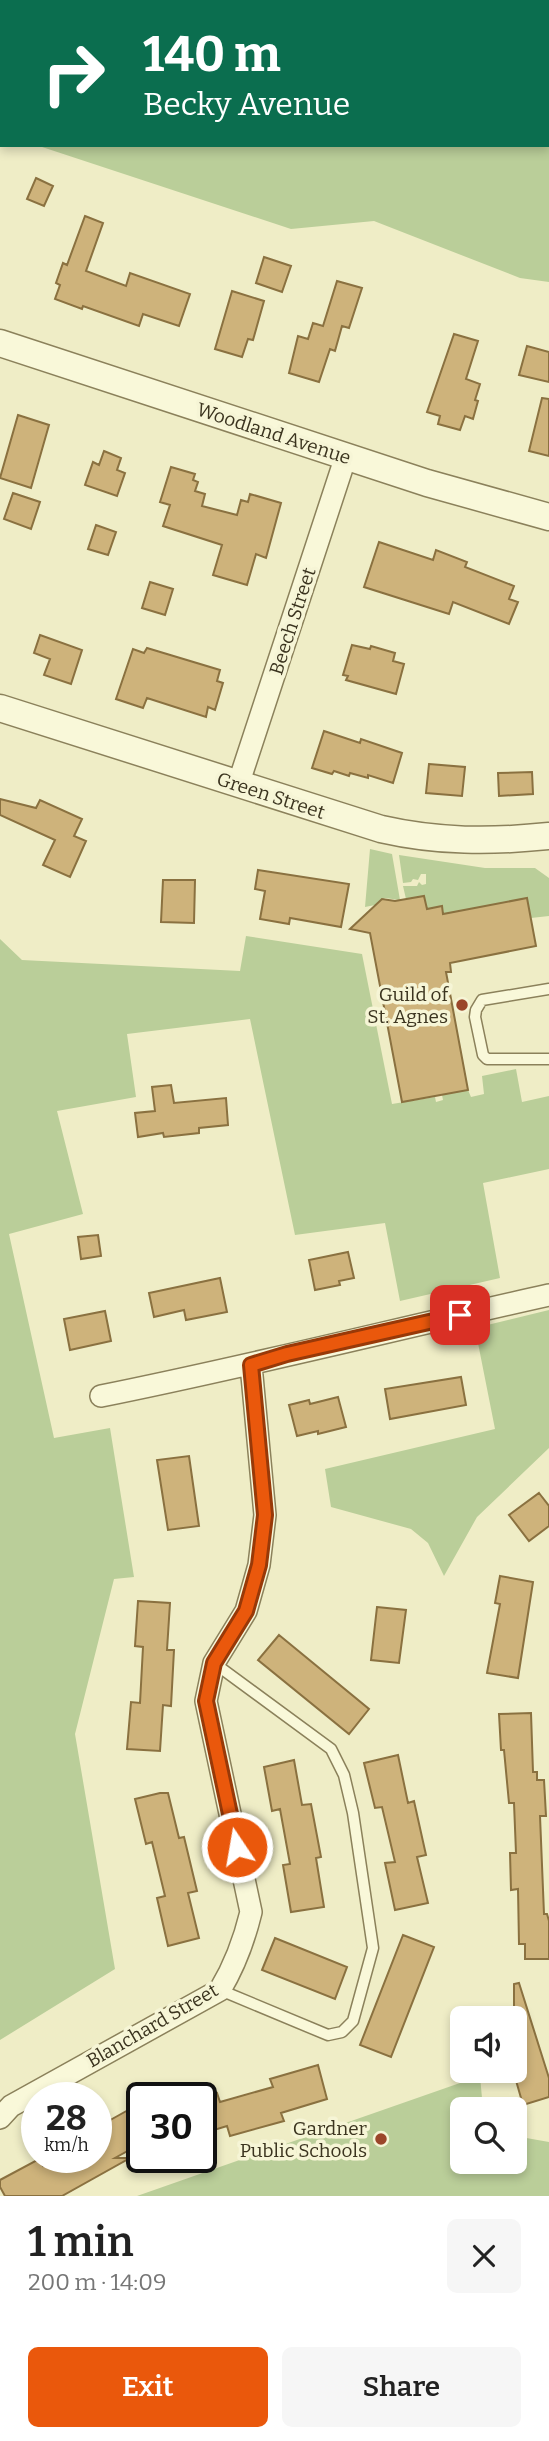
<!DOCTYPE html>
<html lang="en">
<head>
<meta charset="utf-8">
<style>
  :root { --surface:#fff; --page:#f6f6f6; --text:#222; --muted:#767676; --accent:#ea580c }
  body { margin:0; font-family:Bitter,serif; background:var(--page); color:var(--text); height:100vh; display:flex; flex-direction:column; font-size:26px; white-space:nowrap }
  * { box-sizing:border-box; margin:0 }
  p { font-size:23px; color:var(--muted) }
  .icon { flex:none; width:38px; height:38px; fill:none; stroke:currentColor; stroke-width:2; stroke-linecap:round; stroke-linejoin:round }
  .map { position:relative; height:2196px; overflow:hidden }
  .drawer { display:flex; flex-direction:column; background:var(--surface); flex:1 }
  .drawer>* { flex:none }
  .hud { position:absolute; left:0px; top:0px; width:550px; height:147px; box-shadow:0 4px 10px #0003; background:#0b6e4f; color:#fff; overflow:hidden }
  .buttons { position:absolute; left:450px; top:2006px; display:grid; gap:14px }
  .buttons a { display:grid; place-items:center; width:77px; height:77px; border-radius:10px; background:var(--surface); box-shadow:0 4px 10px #0003; font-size:35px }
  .speed { position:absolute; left:21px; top:2082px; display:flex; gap:14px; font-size:35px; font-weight:700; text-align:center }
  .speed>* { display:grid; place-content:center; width:91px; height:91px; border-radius:50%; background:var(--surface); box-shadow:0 4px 10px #0003; line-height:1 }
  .speed small { font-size:18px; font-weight:400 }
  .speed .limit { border:4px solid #111; border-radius:10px; background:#fff; color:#111 }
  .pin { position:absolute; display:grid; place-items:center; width:60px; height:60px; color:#fff; margin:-30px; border-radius:14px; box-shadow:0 4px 10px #0006 }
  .me { position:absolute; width:77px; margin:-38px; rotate:348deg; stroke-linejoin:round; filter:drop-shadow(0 0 5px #0008) }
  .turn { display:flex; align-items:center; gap:24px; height:147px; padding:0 28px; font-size:32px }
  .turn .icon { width:91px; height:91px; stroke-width:2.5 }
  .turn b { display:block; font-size:49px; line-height:60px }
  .round { display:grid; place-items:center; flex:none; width:74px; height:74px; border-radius:10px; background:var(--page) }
  .head { display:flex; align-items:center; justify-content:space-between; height:119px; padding:0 28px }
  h1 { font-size:42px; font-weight:600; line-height:52px }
  .action { display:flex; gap:14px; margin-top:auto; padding:14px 28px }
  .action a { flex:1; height:80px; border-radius:10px; background:var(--accent); color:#fff; font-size:28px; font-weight:600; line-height:80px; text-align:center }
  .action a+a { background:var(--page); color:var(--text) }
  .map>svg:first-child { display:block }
  .green { fill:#bace99 }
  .building { fill:#ceb37b; stroke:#8a7140; stroke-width:2 }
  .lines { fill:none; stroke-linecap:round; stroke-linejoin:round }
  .service-casing { stroke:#8b815b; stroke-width:13 }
  .minor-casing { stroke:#8b815b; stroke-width:24 }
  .tertiary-casing { stroke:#8b815b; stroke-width:29 }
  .service { stroke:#f9f8d9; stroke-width:10 }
  .minor { stroke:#f9f8d9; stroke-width:21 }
  .tertiary { stroke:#f9f8d9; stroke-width:26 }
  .route-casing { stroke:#983908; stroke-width:18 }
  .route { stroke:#ea580c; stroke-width:12 }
  .poi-dot { fill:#9b462a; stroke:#f6f5d6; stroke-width:2.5 }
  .labels { text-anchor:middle; stroke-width:7; stroke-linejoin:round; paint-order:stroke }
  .street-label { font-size:19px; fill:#3b341f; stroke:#f6f5d6 }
  .poi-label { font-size:19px; fill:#3b341f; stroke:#f6f5d6; text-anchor:end }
</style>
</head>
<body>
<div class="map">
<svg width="549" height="2196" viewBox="0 0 549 2196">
  <rect width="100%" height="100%" fill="#efedc6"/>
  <path class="green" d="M 0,0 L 549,0 L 549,282 L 520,278 L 374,221 L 291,229 L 36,145 L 548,145 L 548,2 L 2,2 L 2,134 Z
    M 370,849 L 392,854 L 400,900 L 385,898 L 375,905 L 365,907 Z
    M 399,855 L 485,868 L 535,868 L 549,878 L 549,916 L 531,918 L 527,898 L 443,914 L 442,906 L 427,909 L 424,896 L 406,899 L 403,886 L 417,886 L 419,882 L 422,885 L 426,884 L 426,874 L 421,874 L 418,880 L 413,879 L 411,882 L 403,883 Z
    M 246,936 L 362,954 L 392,1104 L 435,1097 L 436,1102 L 443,1100 L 442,1095 L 468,1090 L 471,1097 L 484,1094 L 482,1076 L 516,1069 L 522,1102 L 549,1096 L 549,1169 L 483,1183 L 500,1278 L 400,1301 L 385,1223 L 295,1235 L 250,1019 L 127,1034 L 136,1097 L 57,1111 L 83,1214 L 9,1234 L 54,1438 L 110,1428 L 134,1577 L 114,1579 L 75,1734 L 115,1969 L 0,2040 L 0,939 L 22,960 L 240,971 Z
    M 549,1310 L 549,1448 L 477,1517 L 444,1576 L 428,1543 L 411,1529 L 331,1507 L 325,1469 L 495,1429 L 475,1328 Z
    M 480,2076 L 483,2109 L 462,2109 L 462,2161 L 514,2161 L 515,2136 L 549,2142 L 549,2196 L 137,2196 Z"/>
  <path class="building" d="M 36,178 L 53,186 L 44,206 L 27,199 Z
    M 85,216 L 103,223 L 86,271 L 126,286 L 130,273 L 190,294 L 179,326 L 143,314 L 139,326 L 83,306 L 82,309 L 55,299 L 60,285 L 56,283 L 63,263 L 67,265 Z
    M 264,257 L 291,266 L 282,292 L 256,283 Z
    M 337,281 L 362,288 L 349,328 L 342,326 L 335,351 L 330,349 L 319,382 L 289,373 L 298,336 L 308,339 L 313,323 L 323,326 Z
    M 232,291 L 264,301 L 253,340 L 248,339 L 242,357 L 215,349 Z
    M 454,334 L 478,341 L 466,379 L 480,384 L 475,400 L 478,401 L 473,419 L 465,416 L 460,430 L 438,424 L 440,416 L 427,412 Z
    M 527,346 L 549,352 L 549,382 L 519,375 Z
    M 542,398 L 549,399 L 549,456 L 529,451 Z
    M 18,415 L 49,425 L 31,488 L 0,478 Z
    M 104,451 L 121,458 L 117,470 L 125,473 L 117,496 L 85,485 L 93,462 L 99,465 Z
    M 171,467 L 195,474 L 193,480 L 198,482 L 195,491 L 205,494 L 202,506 L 237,515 L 241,500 L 248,502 L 250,494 L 281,503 L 266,558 L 256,554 L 247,585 L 213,575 L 222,545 L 163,526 L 170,505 L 160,502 Z
    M 13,493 L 40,502 L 31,529 L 4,519 Z
    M 96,525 L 116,532 L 108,555 L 88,549 Z
    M 379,542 L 433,560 L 436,550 L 467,562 L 465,567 L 514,586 L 509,599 L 518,602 L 509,624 L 453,602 L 449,614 L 364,587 Z
    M 150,582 L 173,589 L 165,615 L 142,608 Z
    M 40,635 L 82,650 L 71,684 L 44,675 L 50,659 L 34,653 Z
    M 352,645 L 370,649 L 371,646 L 395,653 L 393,661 L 404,664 L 396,694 L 346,680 L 348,676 L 343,675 Z
    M 147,648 L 220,670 L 217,681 L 223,683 L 215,710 L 208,707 L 206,717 L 147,698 L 143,708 L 116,699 L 133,649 L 144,653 Z
    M 324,731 L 360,743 L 361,739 L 402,753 L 393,783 L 368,775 L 368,778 L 350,773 L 349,776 L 334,771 L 332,774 L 312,768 Z
    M 429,764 L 465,767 L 462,796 L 426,793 Z
    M 532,772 L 533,794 L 499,796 L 498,773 Z
    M 0,799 L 36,808 L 40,800 L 82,819 L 74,836 L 86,841 L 70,877 L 43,865 L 55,840 L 0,815 Z
    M 258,870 L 349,884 L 341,927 L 290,918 L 289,924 L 260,919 L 265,891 L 255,889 Z
    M 163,880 L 195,880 L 194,923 L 161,922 Z
    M 424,896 L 427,909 L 442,906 L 443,914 L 527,898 L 536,946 L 450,963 L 451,972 L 446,972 L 468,1090 L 402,1102 L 370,933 L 350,929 L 382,899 L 395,901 Z
    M 171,1085 L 174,1103 L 226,1098 L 228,1125 L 199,1128 L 199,1133 L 164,1137 L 163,1133 L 138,1137 L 135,1113 L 155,1111 L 152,1087 Z
    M 98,1235 L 101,1256 L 81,1259 L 78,1237 Z
    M 348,1252 L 354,1278 L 339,1281 L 340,1285 L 315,1290 L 309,1260 Z
    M 220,1278 L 227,1312 L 186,1320 L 184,1310 L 154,1317 L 149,1293 Z
    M 105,1311 L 111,1341 L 70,1350 L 64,1319 Z
    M 461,1377 L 466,1405 L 390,1419 L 385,1389 Z
    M 338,1397 L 346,1427 L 318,1434 L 318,1431 L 297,1436 L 289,1405 L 309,1400 L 310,1404 Z
    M 189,1456 L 199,1526 L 168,1530 L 157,1460 Z
    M 539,1493 L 549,1506 L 549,1526 L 529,1541 L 509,1515 Z
    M 500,1576 L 533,1582 L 518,1678 L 487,1673 L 500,1604 L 495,1603 Z
    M 138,1601 L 170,1603 L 167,1650 L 174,1650 L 171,1706 L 163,1705 L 160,1751 L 127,1749 L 131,1702 L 140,1703 L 143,1647 L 135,1646 Z
    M 377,1607 L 406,1610 L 399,1663 L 371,1660 Z
    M 279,1635 L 369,1709 L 349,1734 L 258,1660 Z
    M 531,1713 L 533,1772 L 537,1772 L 537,1780 L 544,1780 L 546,1816 L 540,1816 L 544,1914 L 547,1914 L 549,1921 L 549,1959 L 525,1959 L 525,1944 L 519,1944 L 518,1889 L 511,1890 L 510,1853 L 516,1853 L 514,1803 L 509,1803 L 504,1750 L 501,1750 L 499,1714 Z
    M 398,1755 L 408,1803 L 414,1801 L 426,1855 L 417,1857 L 428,1903 L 395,1910 L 385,1863 L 395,1862 L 382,1807 L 375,1808 L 364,1763 Z
    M 294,1760 L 302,1805 L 311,1804 L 321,1857 L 316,1858 L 324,1907 L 291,1912 L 283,1865 L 290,1864 L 280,1809 L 272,1811 L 264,1767 Z
    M 160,1793 L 168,1793 L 179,1838 L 184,1837 L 197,1891 L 188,1893 L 199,1938 L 168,1946 L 157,1898 L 165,1896 L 152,1842 L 146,1844 L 135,1799 Z
    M 403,1935 L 434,1947 L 391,2057 L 360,2045 Z
    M 275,1938 L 347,1967 L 335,1999 L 262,1970 Z
    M 519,1983 L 549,2078 L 549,2097 L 523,2105 L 515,2077 L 518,2076 L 514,2063 L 514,1984 Z
    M 318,2065 L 327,2099 L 281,2113 L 284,2121 L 230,2136 L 227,2126 L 201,2134 L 201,2097 L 217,2093 L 220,2102 L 273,2087 L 270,2079 Z
    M 130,2109 L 142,2130 L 142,2143 L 115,2158 L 130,2158 L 62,2196 L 5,2196 L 0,2187 L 0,2180 L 39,2159 L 43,2166 L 59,2158 L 96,2158 L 96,2128 Z"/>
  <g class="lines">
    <defs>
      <path id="service" d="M 549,989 L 482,1000 L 476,1010 L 475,1017 L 483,1055 L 487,1059 L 549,1059
        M 214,1663 L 331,1749 L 344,1775 L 353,1813 L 373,1948 L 353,2021 L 342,2032 L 328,2035 L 220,1990"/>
      <path id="minor" d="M 238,785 L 346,456
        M 101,1396 C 251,1366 400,1328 549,1295
        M 0,2118 L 11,2106 L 220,1990 C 235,1965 244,1941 251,1912 L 206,1701 L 214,1663 L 246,1611 L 259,1565 L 265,1515 L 251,1365"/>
      <path id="tertiary" d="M 0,343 L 427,483 L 549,517
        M 0,708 L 381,829 C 438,842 491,842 549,836"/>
    </defs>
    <use href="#service" class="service-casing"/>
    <use href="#minor" class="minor-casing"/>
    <use href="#tertiary" class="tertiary-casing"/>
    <use href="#service" class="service"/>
    <use href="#minor" class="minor"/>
    <use href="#tertiary" class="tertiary"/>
  </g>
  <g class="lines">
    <defs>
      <path id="route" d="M 237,1847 L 206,1701 L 214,1663 L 246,1611 L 259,1565 L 265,1515 L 251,1365 L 287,1354 L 460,1315"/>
    </defs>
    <use href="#route" class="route-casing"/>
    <use href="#route" class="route"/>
  </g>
  <g class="poi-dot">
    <circle cx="462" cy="1005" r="7"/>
    <circle cx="381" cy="2139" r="7"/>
  </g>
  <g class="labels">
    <g class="street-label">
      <text transform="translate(274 433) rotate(18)" y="7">Woodland Avenue</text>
      <text transform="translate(292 621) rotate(-72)" y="7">Beech Street</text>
      <text transform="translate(271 795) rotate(18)" y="7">Green Street</text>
      <text transform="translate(152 2025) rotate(-30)" y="7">Blanchard Street</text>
    </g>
    <g class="poi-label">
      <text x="448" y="1001">Guild of<tspan x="448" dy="22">St. Agnes</tspan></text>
      <text x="367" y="2135">Gardner<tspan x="367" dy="22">Public Schools</tspan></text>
    </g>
  </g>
</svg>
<div class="buttons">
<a><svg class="icon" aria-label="sound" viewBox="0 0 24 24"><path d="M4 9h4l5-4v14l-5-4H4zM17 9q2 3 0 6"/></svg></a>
<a><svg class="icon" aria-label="search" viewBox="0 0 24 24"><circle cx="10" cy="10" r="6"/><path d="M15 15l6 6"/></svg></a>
</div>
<div class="speed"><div>28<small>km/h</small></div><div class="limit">30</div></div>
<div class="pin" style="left:460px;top:1315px;background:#d93025"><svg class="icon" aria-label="arrive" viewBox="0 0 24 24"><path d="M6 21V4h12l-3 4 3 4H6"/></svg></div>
<svg class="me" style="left:237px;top:1847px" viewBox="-20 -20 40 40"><circle r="17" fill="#ea580c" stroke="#fff" stroke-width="3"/><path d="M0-11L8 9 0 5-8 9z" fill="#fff"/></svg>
<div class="hud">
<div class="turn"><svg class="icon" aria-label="right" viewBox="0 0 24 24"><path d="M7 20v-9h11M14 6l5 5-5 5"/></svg><div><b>140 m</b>Becky Avenue</div></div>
</div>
</div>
<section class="drawer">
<div class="head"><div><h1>1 min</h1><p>200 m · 14:09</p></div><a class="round"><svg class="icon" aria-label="close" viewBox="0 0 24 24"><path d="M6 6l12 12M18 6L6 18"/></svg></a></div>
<div class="action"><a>Exit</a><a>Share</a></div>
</section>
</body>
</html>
